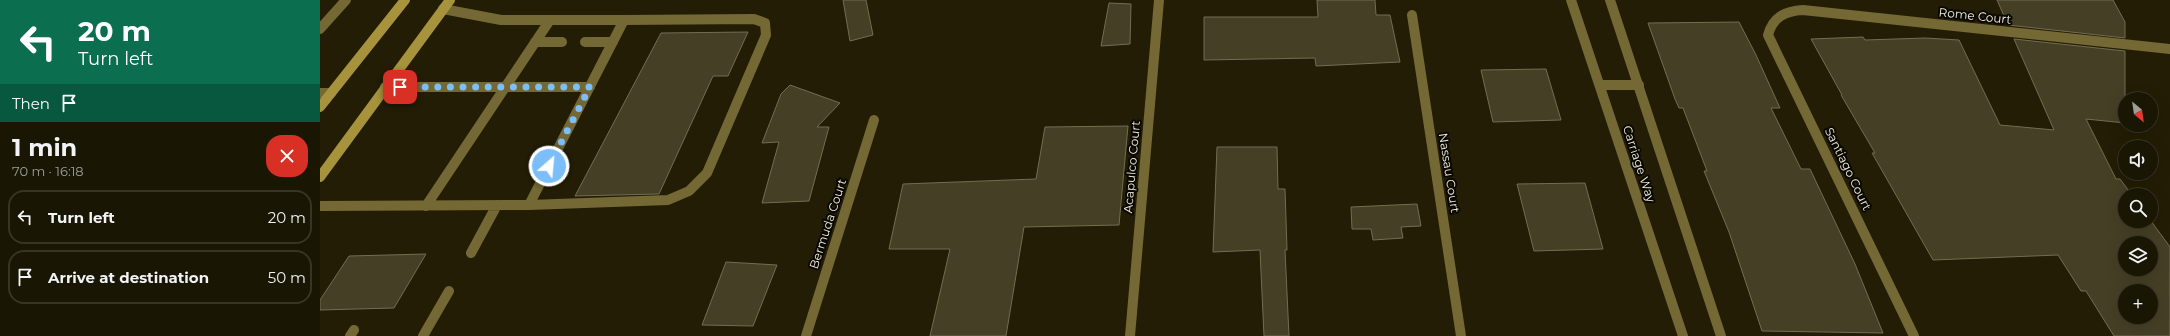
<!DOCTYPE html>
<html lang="en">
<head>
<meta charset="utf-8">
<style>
  :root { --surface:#1a1604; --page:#272313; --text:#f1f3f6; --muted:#9f9f9a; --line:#383526 }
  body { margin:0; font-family:Montserrat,sans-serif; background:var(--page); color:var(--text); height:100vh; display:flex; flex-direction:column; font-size:15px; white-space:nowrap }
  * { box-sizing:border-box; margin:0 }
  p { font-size:13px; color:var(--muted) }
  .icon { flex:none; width:22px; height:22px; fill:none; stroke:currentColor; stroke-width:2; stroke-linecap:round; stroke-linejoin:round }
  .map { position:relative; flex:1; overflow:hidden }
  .sheet { display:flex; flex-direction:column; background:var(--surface); width:320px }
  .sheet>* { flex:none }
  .hud { background:#0b6e4f; color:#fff; overflow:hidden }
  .needle { width:26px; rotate:151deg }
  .buttons { position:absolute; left:1798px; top:92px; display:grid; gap:8px }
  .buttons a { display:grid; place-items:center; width:40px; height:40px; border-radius:50%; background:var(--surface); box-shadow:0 4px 16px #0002,0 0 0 1px var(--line); font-size:20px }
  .pin { position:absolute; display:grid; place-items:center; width:34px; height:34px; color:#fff; margin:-17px; border-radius:8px; box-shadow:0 2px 6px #0006 }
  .me { position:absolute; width:44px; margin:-22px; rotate:27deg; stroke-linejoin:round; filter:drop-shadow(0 0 3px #0008) }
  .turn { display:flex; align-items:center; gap:14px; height:84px; padding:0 12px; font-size:18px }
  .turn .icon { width:52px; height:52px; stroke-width:2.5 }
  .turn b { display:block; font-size:28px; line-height:34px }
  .then { display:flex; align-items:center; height:38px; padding:0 12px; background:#0003; gap:8px; font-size:15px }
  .round { display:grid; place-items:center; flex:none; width:42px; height:42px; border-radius:16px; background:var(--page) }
  .overview { display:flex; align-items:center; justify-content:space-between; height:68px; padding:0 12px }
  h1 { font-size:24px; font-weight:700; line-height:30px }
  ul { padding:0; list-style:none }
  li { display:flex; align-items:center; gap:12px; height:54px; margin:0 8px 6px; padding:0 4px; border:2px solid var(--line); border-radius:16px }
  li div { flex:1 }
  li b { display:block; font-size:15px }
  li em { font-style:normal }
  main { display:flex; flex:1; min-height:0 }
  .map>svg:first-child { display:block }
  .building { fill:#453f26; stroke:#736d52; fill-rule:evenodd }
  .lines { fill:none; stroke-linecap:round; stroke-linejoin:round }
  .service { stroke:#746834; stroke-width:10 }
  .minor { stroke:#746834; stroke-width:10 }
  .secondary { stroke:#a7933b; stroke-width:10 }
  .route { stroke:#7cbef9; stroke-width:7; stroke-dasharray:0 12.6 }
  .labels { text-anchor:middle; stroke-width:4; stroke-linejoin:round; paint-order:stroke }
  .street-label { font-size:12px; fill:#f4f0e1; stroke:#0a0802 }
</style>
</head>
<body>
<main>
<section class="sheet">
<div class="hud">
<div class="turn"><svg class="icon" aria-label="left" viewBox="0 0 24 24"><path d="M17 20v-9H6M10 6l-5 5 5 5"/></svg><div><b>20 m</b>Turn left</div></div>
<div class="then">Then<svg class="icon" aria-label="arrive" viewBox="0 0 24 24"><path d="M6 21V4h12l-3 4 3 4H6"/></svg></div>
</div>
<div class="overview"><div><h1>1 min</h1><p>70 m · 16:18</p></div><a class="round" style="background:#d93025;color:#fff"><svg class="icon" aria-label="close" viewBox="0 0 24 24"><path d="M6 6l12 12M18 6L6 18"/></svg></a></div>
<ul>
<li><svg class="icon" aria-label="left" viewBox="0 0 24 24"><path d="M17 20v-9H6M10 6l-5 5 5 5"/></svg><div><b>Turn left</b></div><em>20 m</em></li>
<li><svg class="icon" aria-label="arrive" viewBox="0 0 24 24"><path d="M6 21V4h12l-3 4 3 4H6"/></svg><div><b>Arrive at destination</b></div><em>50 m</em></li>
</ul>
</section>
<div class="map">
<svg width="1850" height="336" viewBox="0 0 1850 336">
  <rect width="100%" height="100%" fill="#231d05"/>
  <path class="building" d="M 523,0 L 546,0 L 553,35 L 530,41 Z
    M 997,0 L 1055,0 L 1056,15 L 1070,15 L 1080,62 L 996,66 L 995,58 L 884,60 L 884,17 L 998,17 Z
    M 1677,0 L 1793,0 L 1805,22 L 1805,38 L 1688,25 Z
    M 789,3 L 811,4 L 810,44 L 781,46 Z
    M 1419,22 L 1436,55 L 1460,108 L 1451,108 L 1481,169 L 1490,169 L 1535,264 L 1563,333 L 1442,331 L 1409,232 L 1384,171 L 1387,171 L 1363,108 L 1359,108 L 1355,99 L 1328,23 Z
    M 428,32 L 408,76 L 393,76 L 339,194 L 255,196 L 341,33 Z
    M 1543,37 L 1545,40 L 1605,38 L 1639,40 L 1680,125 L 1734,130 L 1694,39 L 1805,51 L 1805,123 L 1766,119 L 1796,179 L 1800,179 L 1812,195 L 1805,195 L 1805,221 L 1831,221 L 1850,247 L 1850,336 L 1794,336 L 1766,291 L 1761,291 L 1738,255 L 1613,260 L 1552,153 L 1555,153 L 1521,95 L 1522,95 L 1491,39 ZM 1805,243 L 1831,243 L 1831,269 L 1805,269 ZM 1805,291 L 1831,291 L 1831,317 L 1805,317 Z
    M 1226,69 L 1241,120 L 1173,122 L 1161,70 Z
    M 470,85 L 520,103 L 497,127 L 509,127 L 489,201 L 442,203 L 459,142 L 442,143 L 461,94 Z
    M 808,126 L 799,225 L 704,227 L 686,336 L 610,336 L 630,249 L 569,249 L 583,184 L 716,179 L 725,127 Z
    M 897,147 L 957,147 L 958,189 L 965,189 L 967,250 L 965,250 L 969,336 L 944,336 L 940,250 L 893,252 Z
    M 1265,183 L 1283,249 L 1214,251 L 1197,184 Z
    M 1097,204 L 1101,226 L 1081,227 L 1083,238 L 1053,240 L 1051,229 L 1032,229 L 1031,207 Z
    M 106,254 L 74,308 L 0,310 L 0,300 L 29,256 Z
    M 406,262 L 457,265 L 433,326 L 382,325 Z"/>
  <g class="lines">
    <path class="service" d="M 0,29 L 26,0
      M 215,42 L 242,42
      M 265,42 L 293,42
      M 1280,85 L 1319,85
      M 65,87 L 270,87
      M 209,205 L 348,200 L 369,191 L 387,173 L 446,35 L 445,23 L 434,19 L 304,20
      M 0,206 L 209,205 L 304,20 L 181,20 L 123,9
      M 106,206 L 230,20
      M 151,253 L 177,205
      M 30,336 L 34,330
      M 103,336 L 129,291"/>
    <path class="minor" d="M 1251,0 L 1363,336
      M 1290,0 L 1401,336
      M 1092,15 L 1141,336
      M 0,93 L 11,93
      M 486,336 L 554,120
      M 810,336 L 839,0
      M 1594,336 L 1448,35 C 1453,17 1465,11 1483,10 L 1850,49"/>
    <path class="secondary" d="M 0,107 L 85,0
      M 0,177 L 130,0"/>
  </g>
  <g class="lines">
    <path class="route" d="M 80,87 L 270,87 L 229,166"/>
  </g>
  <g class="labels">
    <g class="street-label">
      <text transform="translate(1655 16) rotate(6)" y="4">Rome Court</text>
      <text transform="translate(1319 164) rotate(72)" y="4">Carriage Way</text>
      <text transform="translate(812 167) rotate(-85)" y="4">Acapulco Court</text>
      <text transform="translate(1528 169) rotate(64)" y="4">Santiago Court</text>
      <text transform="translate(1129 173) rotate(81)" y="4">Nassau Court</text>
      <text transform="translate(508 224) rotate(-72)" y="4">Bermuda Court</text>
    </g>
  </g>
</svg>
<div class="buttons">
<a><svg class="needle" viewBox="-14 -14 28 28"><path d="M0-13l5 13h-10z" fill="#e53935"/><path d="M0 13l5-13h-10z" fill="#9f9f9a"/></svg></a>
<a><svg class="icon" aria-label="sound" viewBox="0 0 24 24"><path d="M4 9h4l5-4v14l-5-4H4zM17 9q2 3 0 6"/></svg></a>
<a><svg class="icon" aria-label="search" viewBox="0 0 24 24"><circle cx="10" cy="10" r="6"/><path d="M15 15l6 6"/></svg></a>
<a><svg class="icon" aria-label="layers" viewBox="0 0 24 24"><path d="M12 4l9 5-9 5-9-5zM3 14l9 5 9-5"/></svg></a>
<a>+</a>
</div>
<div class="pin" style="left:80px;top:87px;background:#d93025"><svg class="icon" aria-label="arrive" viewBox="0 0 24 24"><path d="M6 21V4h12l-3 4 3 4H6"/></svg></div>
<svg class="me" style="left:229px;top:166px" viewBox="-20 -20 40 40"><circle r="17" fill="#7cbef9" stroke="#fff" stroke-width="3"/><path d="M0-11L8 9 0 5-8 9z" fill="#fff"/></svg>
</div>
</main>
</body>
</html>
